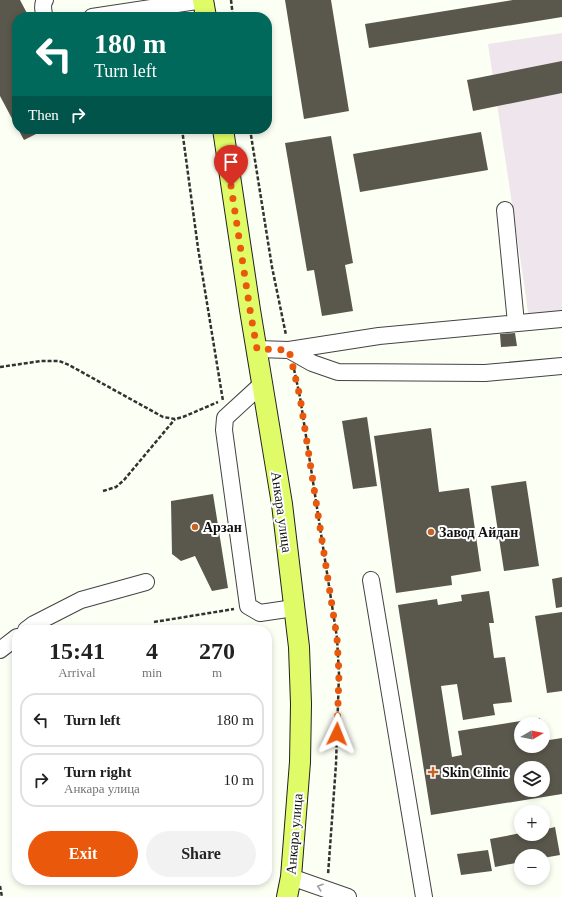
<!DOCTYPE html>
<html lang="en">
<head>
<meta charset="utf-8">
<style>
  :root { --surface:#fff; --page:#f2f2f2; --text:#222; --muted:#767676; --line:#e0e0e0; --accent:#ea580c }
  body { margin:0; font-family:Georgia,serif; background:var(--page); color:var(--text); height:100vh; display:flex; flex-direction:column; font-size:15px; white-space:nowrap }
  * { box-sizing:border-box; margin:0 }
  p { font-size:13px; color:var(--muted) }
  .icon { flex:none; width:22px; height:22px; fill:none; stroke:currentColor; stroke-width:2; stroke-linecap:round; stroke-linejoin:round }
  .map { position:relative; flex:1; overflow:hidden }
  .drawer { position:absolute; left:12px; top:625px; width:260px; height:260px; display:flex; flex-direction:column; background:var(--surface); border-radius:16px; box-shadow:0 2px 6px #0003 }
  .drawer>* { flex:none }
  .top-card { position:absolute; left:12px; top:12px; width:260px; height:122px; border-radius:16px; box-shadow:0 2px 6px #0003; background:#00695c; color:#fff; overflow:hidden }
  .needle { width:26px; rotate:81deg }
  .buttons { position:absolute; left:514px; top:717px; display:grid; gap:8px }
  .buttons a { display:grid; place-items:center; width:36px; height:36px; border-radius:50%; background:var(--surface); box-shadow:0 2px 6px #0003; font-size:20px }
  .pin { position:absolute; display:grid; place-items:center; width:34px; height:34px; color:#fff; margin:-41px -17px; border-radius:50% 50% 50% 0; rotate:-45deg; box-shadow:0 0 4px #0007 }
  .pin .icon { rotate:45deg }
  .me { position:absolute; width:44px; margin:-22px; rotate:2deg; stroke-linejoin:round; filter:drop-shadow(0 0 3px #0008) }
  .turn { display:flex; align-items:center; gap:14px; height:84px; padding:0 16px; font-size:18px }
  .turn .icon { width:52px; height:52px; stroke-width:2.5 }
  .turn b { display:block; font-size:28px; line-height:34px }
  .then { display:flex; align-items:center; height:38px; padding:0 16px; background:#0003; gap:8px; font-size:15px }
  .eta { display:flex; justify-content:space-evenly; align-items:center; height:68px; text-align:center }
  .eta b { font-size:24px; font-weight:600; line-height:28px }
  .button { display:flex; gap:8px; margin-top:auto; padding:8px 16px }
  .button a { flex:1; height:46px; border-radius:24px; background:var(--accent); color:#fff; font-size:16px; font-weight:600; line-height:46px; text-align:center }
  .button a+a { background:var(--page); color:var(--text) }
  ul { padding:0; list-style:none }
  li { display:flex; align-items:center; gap:12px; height:54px; margin:0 8px 6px; padding:0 8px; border:2px solid var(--line); border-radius:16px }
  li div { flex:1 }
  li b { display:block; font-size:15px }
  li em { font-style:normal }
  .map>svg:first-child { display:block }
  .industrial { fill:#efe5ec }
  .building { fill:#5a574c; fill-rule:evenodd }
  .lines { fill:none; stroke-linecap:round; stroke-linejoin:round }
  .minor-casing { stroke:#434343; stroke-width:18 }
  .major-casing { stroke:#212121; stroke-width:22 }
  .path { stroke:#323232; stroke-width:2.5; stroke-dasharray:4 2; stroke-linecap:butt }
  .minor { stroke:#fff; stroke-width:16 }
  .major { stroke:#dffb67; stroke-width:20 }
  .oneway { stroke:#9f9f9f }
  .route { stroke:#ea580c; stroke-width:7; stroke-dasharray:0 12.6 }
  .poi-dot { fill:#c66223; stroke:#fff; stroke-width:1.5 }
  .labels { text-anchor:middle; stroke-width:4; stroke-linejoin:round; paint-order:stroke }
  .street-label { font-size:14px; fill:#101010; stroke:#fff }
  .poi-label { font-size:14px; font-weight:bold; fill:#101010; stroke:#fff; text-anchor:start }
</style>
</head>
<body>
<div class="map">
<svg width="562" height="897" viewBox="0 0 562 897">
  <rect width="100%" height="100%" fill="#fcfff4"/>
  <path class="industrial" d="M 562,33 L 562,316 L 529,321 L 525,290 L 488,44 Z"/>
  <path class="building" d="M 0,0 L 20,0 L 29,17 L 17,17 L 17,128 L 0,96 Z
    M 285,0 L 331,0 L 349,111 L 304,119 Z
    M 513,0 L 562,0 L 562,17 L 369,48 L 365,24 Z
    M 562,61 L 562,93 L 473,111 L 467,80 Z
    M 18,129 L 46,129 L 24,140 Z
    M 481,132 L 488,170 L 360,192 L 353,154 Z
    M 331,136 L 353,263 L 345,265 L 353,311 L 322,316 L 314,270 L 307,271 L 285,143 Z
    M 515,333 L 517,346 L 501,347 L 500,334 Z
    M 367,417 L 377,486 L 353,489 L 342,421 Z
    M 431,428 L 439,492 L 469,488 L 481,571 L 451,576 L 452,585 L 396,593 L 374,436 Z
    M 526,481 L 539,566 L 504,571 L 491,486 Z
    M 213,494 L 228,588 L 212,591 L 195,556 L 181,561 L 172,554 L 171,501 Z
    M 562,577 L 562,607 L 556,608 L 552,579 Z
    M 489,591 L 494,623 L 489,623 L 494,658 L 505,657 L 512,702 L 493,704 L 495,715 L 463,720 L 457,684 L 441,686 L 452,757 L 462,755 L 458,731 L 540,718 L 541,724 L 521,724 L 521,746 L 543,746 L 543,741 L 562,738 L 562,794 L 431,815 L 398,605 L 437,599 L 438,605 L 462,601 L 461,595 ZM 521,768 L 543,768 L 543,790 L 521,790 Z
    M 562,612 L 562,691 L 547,693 L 535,616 Z
    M 555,827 L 560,855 L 543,858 L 543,856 L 521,856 L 521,862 L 495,867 L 490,839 L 521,833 L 543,834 L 543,830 Z
    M 488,850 L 492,871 L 461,875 L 457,854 Z"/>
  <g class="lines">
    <defs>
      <path id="minor" d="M 45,0 C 42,4 43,12 45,17
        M 92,17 L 203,0
        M 505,210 L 516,323
        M 257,349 L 289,350 L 379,336 L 562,319
        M 289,350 L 312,363 L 338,372 L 485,373 L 562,366
        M 262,384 L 225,418 L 224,430 L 248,606 L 260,613 L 294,608
        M 371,580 L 424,897
        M 26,630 L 34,624 L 81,600 L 146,582
        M 0,650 L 17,637
        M 291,877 L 348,897"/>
      <path id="major" d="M 203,0 L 206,17
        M 223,129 L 250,310 L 282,504 L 299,647 L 301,704 L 300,762 L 291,877 L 287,897"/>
    </defs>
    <use href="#minor" class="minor-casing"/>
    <use href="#major" class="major-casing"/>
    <path class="path" d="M 231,0 L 233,17
      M 182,129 L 198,248 L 223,401
      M 250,129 L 272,267 L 286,335
      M 0,367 L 41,361 L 59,361 L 69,365 L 163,417 L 175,419 L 183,417 L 218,402
      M 294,369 L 300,397 L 337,638 L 339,674 L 336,764 L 328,875
      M 103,491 L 116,487 L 124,480 L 175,419
      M 154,622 L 234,609
      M 0,886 L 2,897"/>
    <use href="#minor" class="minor"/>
    <use href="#major" class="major"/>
  </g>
  <defs><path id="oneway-chevron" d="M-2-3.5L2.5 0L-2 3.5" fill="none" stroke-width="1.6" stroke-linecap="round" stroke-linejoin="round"/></defs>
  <use class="oneway" href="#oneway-chevron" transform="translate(320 887) rotate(-161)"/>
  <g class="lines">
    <path class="route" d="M 231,186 L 250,310 L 257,349 L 289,350 L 300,397 L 337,638 L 339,674 L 337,734"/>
  </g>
  <g class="poi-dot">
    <circle cx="195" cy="527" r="4"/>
    <circle cx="431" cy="532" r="4"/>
    <path d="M431 766h4v4h4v4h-4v4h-4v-4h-4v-4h4z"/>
  </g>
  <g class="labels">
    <g class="street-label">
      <text transform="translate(282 512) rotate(82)" y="5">Анкара улица</text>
      <text transform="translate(294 834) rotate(-85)" y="5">Анкара улица</text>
    </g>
    <g class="poi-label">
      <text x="203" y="532">Арзан</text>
      <text x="439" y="537">Завод Айдан</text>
      <text x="442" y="777">Skin Clinic</text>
    </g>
  </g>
</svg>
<div class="buttons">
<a><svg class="needle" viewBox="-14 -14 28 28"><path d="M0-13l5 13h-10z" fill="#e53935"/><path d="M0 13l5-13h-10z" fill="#767676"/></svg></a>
<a><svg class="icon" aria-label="layers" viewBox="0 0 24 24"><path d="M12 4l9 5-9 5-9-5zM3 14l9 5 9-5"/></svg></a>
<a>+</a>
<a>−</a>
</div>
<div class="pin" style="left:231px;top:186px;background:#d93025"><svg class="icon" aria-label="arrive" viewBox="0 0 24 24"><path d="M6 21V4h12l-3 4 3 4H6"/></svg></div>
<svg class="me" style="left:337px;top:734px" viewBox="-20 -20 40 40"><path d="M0-17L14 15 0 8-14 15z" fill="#ea580c" stroke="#fff" stroke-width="4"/></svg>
<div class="top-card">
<div class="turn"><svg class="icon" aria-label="left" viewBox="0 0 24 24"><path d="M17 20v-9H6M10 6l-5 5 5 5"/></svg><div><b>180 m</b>Turn left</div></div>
<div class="then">Then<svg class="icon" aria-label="right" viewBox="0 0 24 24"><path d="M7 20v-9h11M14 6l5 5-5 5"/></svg></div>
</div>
<section class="drawer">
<div class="eta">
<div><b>15:41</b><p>Arrival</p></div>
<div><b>4</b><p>min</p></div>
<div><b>270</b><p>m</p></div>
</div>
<ul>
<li><svg class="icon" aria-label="left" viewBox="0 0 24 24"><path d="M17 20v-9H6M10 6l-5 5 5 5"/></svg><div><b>Turn left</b></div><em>180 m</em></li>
<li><svg class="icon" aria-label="right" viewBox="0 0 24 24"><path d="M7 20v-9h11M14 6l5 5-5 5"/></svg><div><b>Turn right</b><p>Анкара улица</p></div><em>10 m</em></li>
</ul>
<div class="button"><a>Exit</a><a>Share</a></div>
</section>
</div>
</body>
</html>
